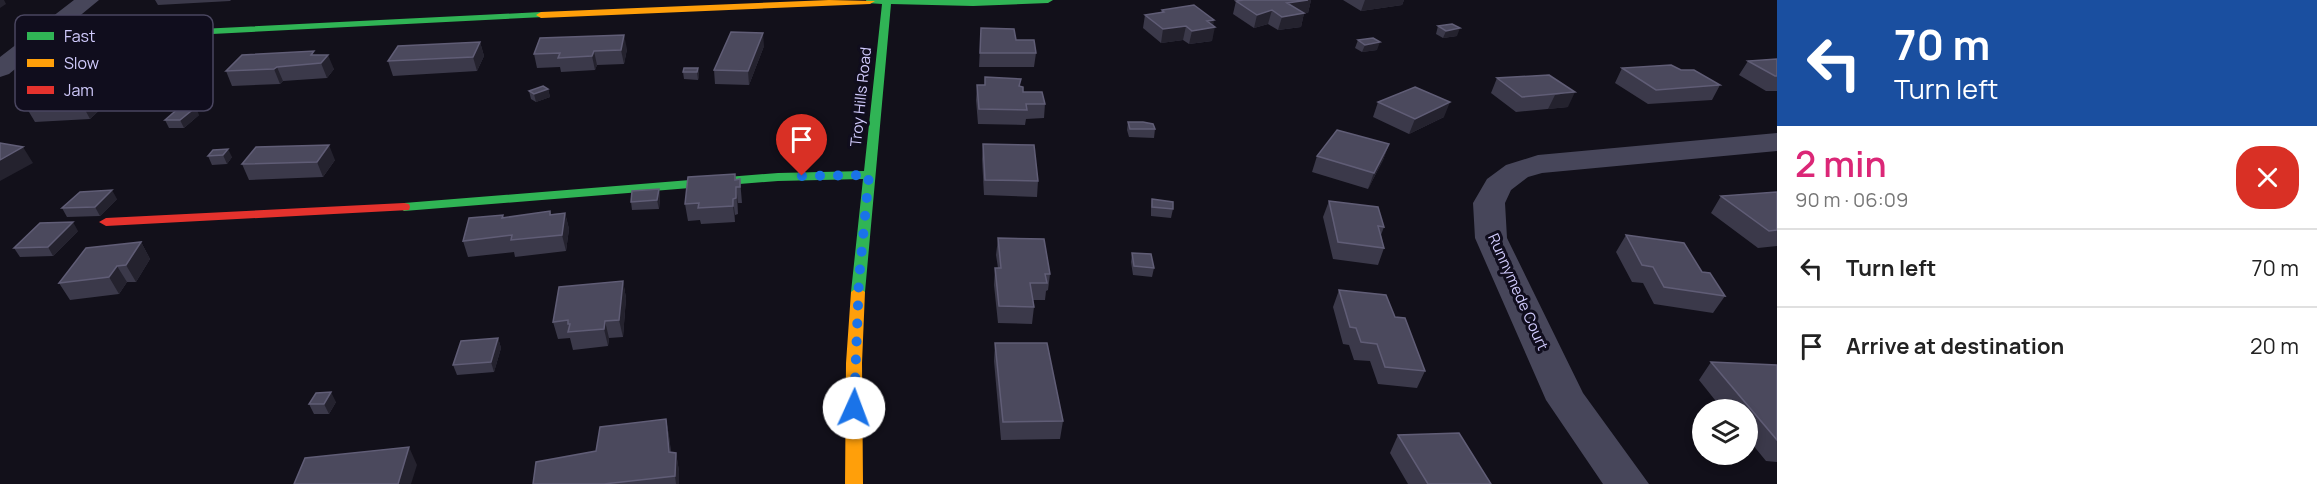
<!DOCTYPE html>
<html lang="en">
<head>
<meta charset="utf-8">
<style>
  :root { --surface:#fff; --page:#f6f6f6; --text:#222; --muted:#767676; --line:#e0e0e0; --accent:#db2777 }
  body { margin:0; font-family:Manrope,sans-serif; background:var(--page); color:var(--text); height:100vh; display:flex; flex-direction:column; font-size:22px; white-space:nowrap }
  * { box-sizing:border-box; margin:0 }
  p { font-size:20px; color:var(--muted) }
  .icon { flex:none; width:33px; height:33px; fill:none; stroke:currentColor; stroke-width:2; stroke-linecap:round; stroke-linejoin:round }
  .map { position:relative; flex:1; overflow:hidden }
  .sheet { display:flex; flex-direction:column; background:var(--surface); width:540px }
  .sheet>* { flex:none }
  .guide { background:#1a4fa0; color:#fff; overflow:hidden }
  .tools { position:absolute; left:1692px; top:399px; display:grid; gap:12px }
  .tools a { display:grid; place-items:center; width:66px; height:66px; border-radius:50%; background:var(--surface); box-shadow:0 3px 9px #0003; font-size:30px }
  .pin { position:absolute; display:grid; place-items:center; width:51px; height:51px; color:#fff; margin:-62px -26px; border-radius:50% 50% 50% 0; rotate:-45deg; box-shadow:0 0 6px #0007 }
  .pin .icon { rotate:45deg }
  .me { position:absolute; width:66px; margin:-33px; rotate:2deg; stroke-linejoin:round; filter:drop-shadow(0 0 4px #0008) }
  .turn { display:flex; align-items:center; gap:21px; height:126px; padding:0 18px; font-size:27px }
  .turn .icon { width:78px; height:78px; stroke-width:2.5 }
  .turn b { display:block; font-size:42px; line-height:51px }
  .round { display:grid; place-items:center; flex:none; width:63px; height:63px; border-radius:24px; background:var(--page) }
  .overview { display:flex; align-items:center; justify-content:space-between; height:102px; padding:0 18px }
  h1 { font-size:36px; font-weight:600; line-height:45px; color:var(--accent) }
  ul { padding:0; list-style:none }
  li { display:flex; align-items:center; gap:18px; height:78px; padding:0 18px; border-top:2px solid var(--line) }
  li div { flex:1 }
  li b { display:block; font-size:22px }
  li em { font-style:normal }
  main { display:flex; flex:1; min-height:0 }
  .map>svg:first-child { display:block }
  .lines { fill:none; stroke-linecap:round; stroke-linejoin:round }
  .street { fill:#47465a; fill-rule:evenodd }
  .fast { fill:#30b455; fill-rule:evenodd }
  .slow { fill:#ff9f0a; fill-rule:evenodd }
  .jam { fill:#e5322d; fill-rule:evenodd }
  .wall { fill:#3b394a }
  .shaded-wall { fill:#24222e }
  .building { fill:#4b495d; stroke:#605d76; stroke-width:1.5 }
  .route { stroke:#1a73e8; stroke-width:10; stroke-dasharray:0 18 }
  .labels { text-anchor:middle; stroke-width:6; stroke-linejoin:round; paint-order:stroke }
  .street-label { font-size:15px; fill:#d1cbfd; stroke:#100d1d }
  .key { fill:#100d1d; stroke:#4a4660; stroke-width:1.5 }
  .key-label { font-size:16px; fill:#d1cbfd }
</style>
</head>
<body>
<main>
<div class="map">
<svg width="1777" height="484" viewBox="0 0 1777 484">
  <rect width="100%" height="100%" fill="#12101a"/>
  <g class="lines">
    <path class="street" d="M 74,0 L 99,0 L 9,74 L 0,77 L 0,57 Z
      M 1777,133 L 1777,151 L 1542,173 L 1528,177 L 1511,190 L 1505,203 L 1507,238 L 1583,393 L 1649,484 L 1603,484 L 1546,400 L 1475,238 L 1473,203 L 1487,179 L 1506,165 L 1538,155 Z"/>
    <path class="fast" d="M 866,0 L 1053,0 L 1048,3 L 973,6 L 891,4 L 865,292 L 863,295 L 853,295 L 851,292 L 863,179 L 778,181 L 404,211 L 398,207 L 404,203 L 778,173 L 864,171 L 882,4 L 867,3 Z
      M 541,12 L 544,13 L 544,17 L 37,43 L 32,40 L 37,37 Z"/>
    <path class="slow" d="M 829,0 L 875,1 L 870,4 L 541,18 L 536,15 L 541,12 Z
      M 858,287 L 865,292 L 862,363 L 863,484 L 845,484 L 846,363 L 851,292 Z"/>
    <path class="jam" d="M 404,203 L 409,204 L 410,207 L 409,210 L 106,226 L 99,222 L 106,218 Z"/>
  </g>
  <path class="wall" d="M 155,0 L 231,0 L 230,1 L 158,5 Z
    M 1244,0 L 1311,0 L 1308,13 L 1304,13 L 1301,27 L 1278,30 L 1268,24 L 1254,28 L 1233,14 L 1236,1 Z
    M 1343,0 L 1404,0 L 1402,5 L 1361,11 Z
    M 1162,10 L 1213,26 L 1212,41 L 1189,44 L 1183,40 L 1161,43 L 1143,28 L 1145,15 L 1161,13 Z
    M 1438,26 L 1457,36 L 1443,38 L 1436,34 Z
    M 981,28 L 1016,40 L 1036,53 L 1034,67 L 979,67 Z
    M 1358,40 L 1377,50 L 1362,52 L 1355,48 Z
    M 480,42 L 484,56 L 477,71 L 393,76 L 388,61 Z
    M 764,46 L 749,85 L 715,84 L 714,70 Z
    M 627,49 L 624,64 L 597,65 L 595,70 L 561,72 L 560,67 L 537,68 L 534,54 Z
    M 316,55 L 334,69 L 327,78 L 283,81 L 280,84 L 232,86 L 226,71 Z
    M 1777,59 L 1777,91 L 1766,91 L 1739,75 L 1748,61 Z
    M 106,66 L 120,91 L 90,119 L 35,122 L 26,107 L 48,89 L 44,82 Z
    M 698,68 L 699,76 L 698,80 L 684,79 L 683,72 Z
    M 1622,68 L 1681,70 L 1720,85 L 1712,100 L 1648,104 L 1615,83 Z
    M 1549,75 L 1568,107 L 1516,112 L 1491,93 L 1497,78 Z
    M 977,85 L 1020,86 L 1023,92 L 1045,104 L 1044,118 L 1026,119 L 1025,125 L 978,124 L 976,100 Z
    M 548,89 L 550,97 L 536,102 L 531,99 L 529,91 Z
    M 1378,102 L 1444,117 L 1409,134 L 1373,117 Z
    M 199,115 L 184,128 L 169,128 L 165,120 Z
    M 1128,122 L 1155,129 L 1154,138 L 1129,137 L 1127,130 Z
    M 983,144 L 1038,181 L 1037,197 L 984,195 L 982,159 Z
    M 1389,144 L 1383,160 L 1368,189 L 1312,172 L 1317,156 Z
    M 213,150 L 232,157 L 227,164 L 212,165 L 208,156 Z
    M 335,160 L 323,177 L 249,180 L 242,164 Z
    M 736,179 L 740,179 L 742,203 L 738,203 L 738,214 L 735,215 L 735,222 L 701,224 L 700,220 L 688,221 L 685,204 Z
    M 659,189 L 660,198 L 659,209 L 632,210 L 631,202 Z
    M 1777,192 L 1777,246 L 1758,248 L 1711,213 L 1721,196 Z
    M 117,199 L 100,216 L 67,217 L 62,208 Z
    M 1152,199 L 1173,209 L 1171,218 L 1151,216 L 1151,208 Z
    M 1329,201 L 1384,227 L 1381,235 L 1384,248 L 1378,265 L 1333,259 L 1323,217 Z
    M 550,211 L 551,214 L 565,213 L 569,229 L 566,251 L 515,257 L 514,252 L 468,257 L 463,241 L 503,215 L 504,218 Z
    M 78,231 L 53,256 L 20,257 L 14,248 Z
    M 1626,235 L 1702,272 L 1725,296 L 1713,313 L 1654,304 L 1643,283 L 1632,282 L 1616,252 Z
    M 998,238 L 1050,274 L 1048,290 L 1046,291 L 1045,300 L 1033,300 L 1034,307 L 1032,324 L 998,323 L 994,285 L 995,268 L 998,268 L 996,255 Z
    M 141,242 L 150,259 L 136,282 L 127,282 L 119,294 L 70,300 L 59,283 Z
    M 1132,253 L 1154,268 L 1152,277 L 1133,275 L 1131,262 Z
    M 623,281 L 626,298 L 623,337 L 609,338 L 608,346 L 573,350 L 570,338 L 558,339 L 553,322 Z
    M 1339,290 L 1395,317 L 1425,371 L 1417,388 L 1378,384 L 1370,361 L 1354,360 L 1349,345 L 1343,344 L 1333,307 Z
    M 498,338 L 501,348 L 494,372 L 457,375 L 453,365 Z
    M 995,343 L 1063,421 L 1060,439 L 1001,440 L 994,361 Z
    M 1711,362 L 1777,365 L 1777,462 L 1766,461 L 1748,439 L 1748,410 L 1723,410 L 1699,380 Z
    M 336,402 L 329,414 L 314,414 L 309,404 Z
    M 666,419 L 669,436 L 671,452 L 676,453 L 679,471 L 679,484 L 533,484 L 596,451 Z
    M 1398,435 L 1491,484 L 1408,484 L 1390,453 Z"/>
  <path class="shaded-wall" d="M 0,0 L 4,0 L 6,4 L 0,8 Z
    M 1308,0 L 1311,0 L 1308,13 L 1284,16 L 1287,3 Z
    M 1365,0 L 1404,0 L 1402,5 L 1361,11 Z
    M 1272,10 L 1268,24 L 1254,28 L 1257,15 Z
    M 1304,13 L 1301,27 L 1278,30 L 1282,17 Z
    M 1214,20 L 1213,28 L 1215,27 L 1212,41 L 1189,44 L 1192,31 L 1207,21 Z
    M 1186,26 L 1183,40 L 1161,43 L 1163,29 Z
    M 1460,28 L 1457,36 L 1443,38 L 1446,31 Z
    M 763,33 L 764,46 L 749,85 L 748,71 Z
    M 624,35 L 627,49 L 624,64 L 621,50 Z
    M 480,42 L 484,56 L 477,71 L 473,57 Z
    M 1380,42 L 1377,50 L 1362,52 L 1365,45 Z
    M 594,51 L 597,65 L 595,70 L 592,56 Z
    M 328,55 L 334,69 L 327,78 L 321,63 Z
    M 106,66 L 120,91 L 90,119 L 82,104 L 98,73 Z
    M 277,67 L 283,81 L 280,84 L 274,69 Z
    M 698,68 L 699,76 L 698,80 L 697,72 Z
    M 548,89 L 550,97 L 536,102 L 534,94 Z
    M 1575,92 L 1568,107 L 1548,109 L 1555,95 Z
    M 1450,102 L 1444,117 L 1409,134 L 1415,119 Z
    M 196,107 L 199,115 L 184,128 L 180,120 Z
    M 1389,144 L 1383,160 L 1368,189 L 1374,173 Z
    M 329,145 L 335,160 L 323,177 L 317,162 Z
    M 23,147 L 33,163 L 0,181 L 0,160 Z
    M 228,149 L 232,157 L 227,164 L 223,155 Z
    M 735,174 L 738,203 L 738,214 L 735,180 Z
    M 659,189 L 660,198 L 659,209 L 657,200 Z
    M 112,190 L 117,199 L 100,216 L 95,207 Z
    M 733,199 L 735,215 L 735,222 L 733,206 Z
    M 565,213 L 569,229 L 566,251 L 562,235 Z
    M 73,222 L 78,231 L 53,256 L 48,247 Z
    M 141,242 L 150,259 L 136,282 L 126,265 Z
    M 117,266 L 127,282 L 119,294 L 109,277 Z
    M 623,281 L 626,298 L 623,337 L 619,320 Z
    M 605,321 L 609,338 L 608,346 L 604,329 Z
    M 498,338 L 501,348 L 494,372 L 491,362 Z
    M 331,392 L 336,402 L 329,414 L 324,404 Z
    M 666,419 L 669,436 L 672,469 L 669,452 Z
    M 409,447 L 417,465 L 411,484 L 398,484 Z
    M 676,453 L 679,471 L 679,484 L 676,484 L 675,476 Z"/>
  <path class="building" d="M 1244,0 L 1308,0 L 1287,3 L 1304,13 L 1282,17 L 1272,10 L 1257,15 L 1236,1 Z
    M 1194,5 L 1214,20 L 1207,21 L 1215,27 L 1192,31 L 1186,26 L 1163,29 L 1145,15 L 1164,12 L 1162,10 Z
    M 1452,24 L 1460,28 L 1446,31 L 1438,26 Z
    M 981,28 L 1014,29 L 1016,40 L 1034,40 L 1036,53 L 980,53 Z
    M 731,32 L 763,33 L 748,71 L 714,70 Z
    M 624,35 L 621,50 L 594,51 L 592,56 L 558,58 L 560,53 L 534,54 L 540,38 Z
    M 1373,38 L 1380,42 L 1365,45 L 1358,40 Z
    M 480,42 L 473,57 L 388,61 L 398,46 Z
    M 314,51 L 311,55 L 328,55 L 321,63 L 277,67 L 274,69 L 226,71 L 242,55 Z
    M 1777,59 L 1777,76 L 1775,76 L 1748,61 Z
    M 1671,65 L 1681,70 L 1694,70 L 1720,85 L 1656,90 L 1622,68 Z
    M 684,68 L 698,68 L 697,72 L 683,72 Z
    M 1549,75 L 1575,92 L 1522,97 L 1497,78 Z
    M 985,77 L 1021,79 L 1019,86 L 1023,87 L 1023,92 L 1042,92 L 1045,104 L 1026,104 L 1027,110 L 979,109 L 977,85 L 985,85 Z
    M 543,86 L 548,89 L 534,94 L 529,91 Z
    M 1415,87 L 1450,102 L 1415,119 L 1378,102 Z
    M 180,107 L 196,107 L 180,120 L 165,120 Z
    M 1128,122 L 1143,122 L 1153,124 L 1155,129 L 1130,129 Z
    M 1337,130 L 1389,144 L 1374,173 L 1317,156 Z
    M 0,143 L 23,147 L 0,160 Z
    M 983,144 L 1034,145 L 1038,181 L 985,180 Z
    M 329,145 L 317,162 L 242,164 L 256,147 Z
    M 228,149 L 223,155 L 208,156 L 213,150 Z
    M 735,174 L 735,180 L 740,179 L 740,187 L 736,187 L 736,198 L 733,199 L 733,206 L 698,208 L 699,203 L 685,204 L 688,177 Z
    M 659,189 L 657,200 L 631,202 L 632,191 Z
    M 112,190 L 95,207 L 62,208 L 80,192 Z
    M 1777,192 L 1777,230 L 1769,231 L 1721,196 Z
    M 1152,199 L 1173,202 L 1173,209 L 1152,207 Z
    M 1329,201 L 1378,207 L 1384,227 L 1378,226 L 1384,248 L 1338,242 Z
    M 550,211 L 550,215 L 565,213 L 562,235 L 511,240 L 512,235 L 463,241 L 469,218 L 503,215 L 502,218 Z
    M 73,222 L 48,247 L 14,248 L 40,223 Z
    M 1626,235 L 1684,243 L 1702,272 L 1710,273 L 1725,296 L 1664,287 L 1653,267 L 1642,265 Z
    M 998,238 L 1044,239 L 1050,274 L 1045,274 L 1047,283 L 1030,283 L 1034,307 L 999,306 L 995,268 L 1001,268 Z
    M 141,242 L 126,265 L 117,266 L 109,277 L 59,283 L 86,248 Z
    M 1132,253 L 1151,254 L 1154,268 L 1134,266 Z
    M 623,281 L 619,320 L 605,321 L 604,329 L 568,332 L 570,324 L 568,324 L 568,320 L 553,322 L 559,287 Z
    M 1339,290 L 1386,295 L 1395,317 L 1405,318 L 1425,371 L 1385,367 L 1377,344 L 1361,342 L 1356,328 L 1350,327 Z
    M 498,338 L 491,362 L 453,365 L 461,341 Z
    M 995,343 L 1047,343 L 1063,421 L 1003,422 Z
    M 1711,362 L 1777,365 L 1777,440 Z
    M 331,392 L 324,404 L 309,404 L 316,393 Z
    M 666,419 L 669,452 L 676,453 L 675,476 L 604,484 L 533,484 L 536,462 L 596,451 L 600,427 Z
    M 1459,433 L 1491,484 L 1428,484 L 1398,435 Z
    M 409,447 L 398,484 L 294,484 L 305,458 Z"/>
  <g class="lines">
    <path class="route" d="M 802,176 L 869,175 L 859,279 L 854,408"/>
  </g>
  <g class="labels">
    <g class="street-label">
      <text transform="translate(861 97) rotate(-84)" y="5">Troy Hills Road</text>
      <text transform="translate(1518 292) rotate(66)" y="5">Runnymede Court</text>
    </g>
  </g>
  <rect x="15" y="15" width="198" height="96" rx="9" class="key"/>
  <rect x="27" y="32" width="27" height="8" fill="#30b455"/>
  <rect x="27" y="59" width="27" height="8" fill="#ff9f0a"/>
  <rect x="27" y="86" width="27" height="8" fill="#e5322d"/>
  <g class="key-label">
    <text x="64" y="42">Fast</text>
    <text x="64" y="69">Slow</text>
    <text x="64" y="96">Jam</text>
  </g>
</svg>
<div class="tools">
<a><svg class="icon" aria-label="layers" viewBox="0 0 24 24"><path d="M12 4l9 5-9 5-9-5zM3 14l9 5 9-5"/></svg></a>
</div>
<div class="pin" style="left:802px;top:176px;background:#d93025"><svg class="icon" aria-label="arrive" viewBox="0 0 24 24"><path d="M6 21V4h12l-3 4 3 4H6"/></svg></div>
<svg class="me" style="left:854px;top:408px" viewBox="-20 -20 40 40"><circle r="19" fill="#fff"/><path d="M0-13L10 11 0 6-10 11z" fill="#1a73e8"/></svg>
</div>
<section class="sheet">
<div class="guide">
<div class="turn"><svg class="icon" aria-label="left" viewBox="0 0 24 24"><path d="M17 20v-9H6M10 6l-5 5 5 5"/></svg><div><b>70 m</b>Turn left</div></div>
</div>
<div class="overview"><div><h1>2 min</h1><p>90 m · 06:09</p></div><a class="round" style="background:#d93025;color:#fff"><svg class="icon" aria-label="close" viewBox="0 0 24 24"><path d="M6 6l12 12M18 6L6 18"/></svg></a></div>
<ul>
<li><svg class="icon" aria-label="left" viewBox="0 0 24 24"><path d="M17 20v-9H6M10 6l-5 5 5 5"/></svg><div><b>Turn left</b></div><em>70 m</em></li>
<li><svg class="icon" aria-label="arrive" viewBox="0 0 24 24"><path d="M6 21V4h12l-3 4 3 4H6"/></svg><div><b>Arrive at destination</b></div><em>20 m</em></li>
</ul>
</section>
</main>
</body>
</html>
